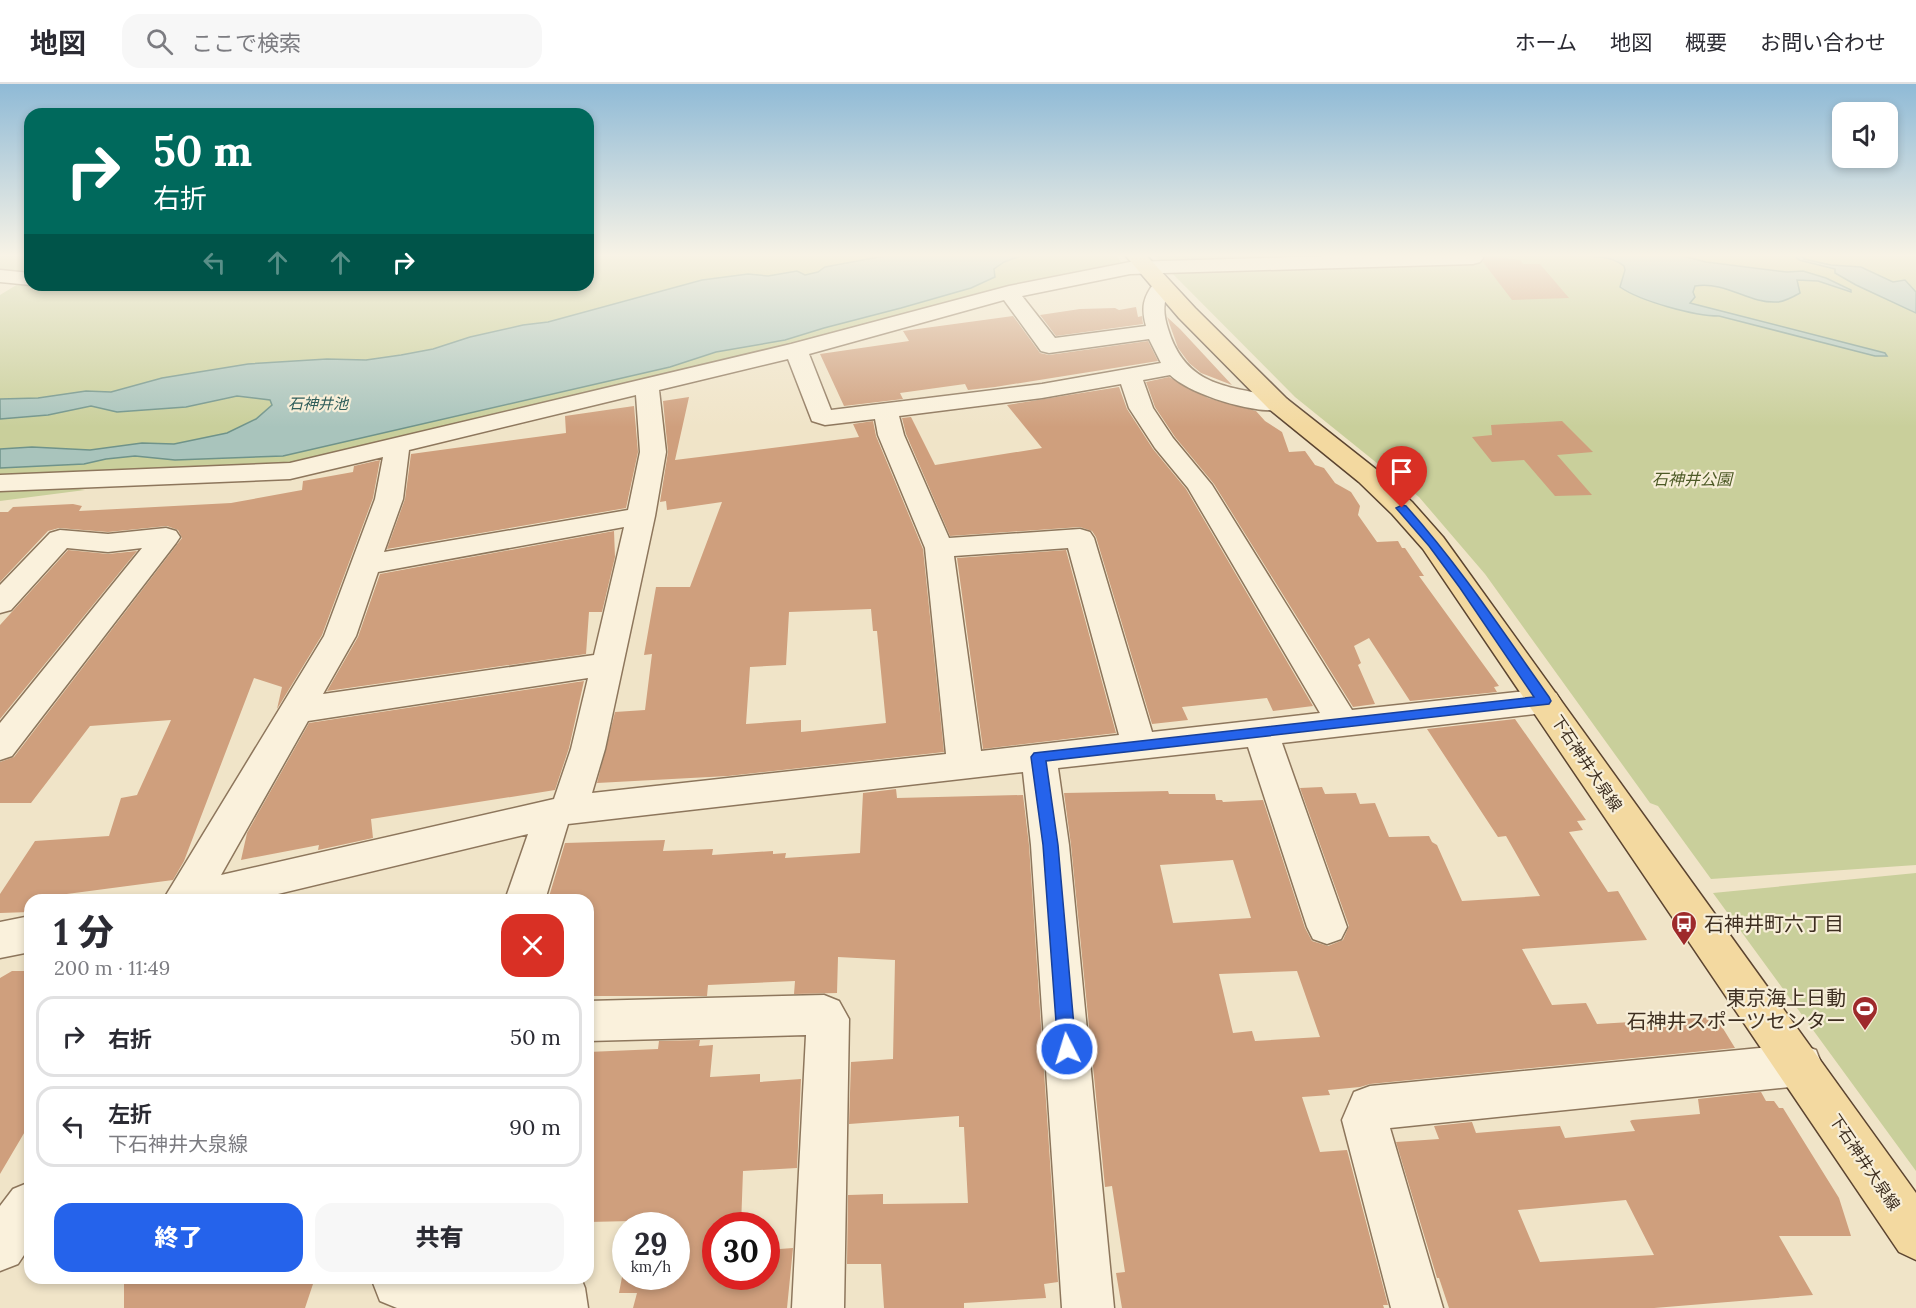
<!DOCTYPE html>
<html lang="ja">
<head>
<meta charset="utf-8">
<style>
  :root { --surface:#fff; --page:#f7f7f7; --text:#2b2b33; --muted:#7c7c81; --line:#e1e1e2; --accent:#2563eb }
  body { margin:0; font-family:Lora,"Noto Sans JP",serif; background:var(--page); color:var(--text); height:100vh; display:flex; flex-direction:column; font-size:22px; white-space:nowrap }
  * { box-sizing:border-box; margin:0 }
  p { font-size:20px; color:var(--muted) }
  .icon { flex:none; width:33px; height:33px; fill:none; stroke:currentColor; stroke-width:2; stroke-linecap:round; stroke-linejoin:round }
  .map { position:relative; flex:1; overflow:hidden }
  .side { position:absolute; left:24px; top:810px; width:570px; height:390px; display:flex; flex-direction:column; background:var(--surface); border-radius:18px; box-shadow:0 3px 9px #0003 }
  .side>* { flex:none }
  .guide { position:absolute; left:24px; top:24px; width:570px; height:183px; border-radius:18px; box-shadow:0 3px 9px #0003; background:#00695c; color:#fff; overflow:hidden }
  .fabs { position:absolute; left:1832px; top:18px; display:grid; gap:12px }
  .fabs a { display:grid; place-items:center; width:66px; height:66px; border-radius:12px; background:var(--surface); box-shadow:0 3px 9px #0003; font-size:30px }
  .speed { position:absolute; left:612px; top:1128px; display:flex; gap:12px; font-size:30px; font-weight:700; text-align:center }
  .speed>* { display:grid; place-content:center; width:78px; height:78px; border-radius:50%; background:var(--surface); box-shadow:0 3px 9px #0003; line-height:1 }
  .speed small { font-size:15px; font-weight:400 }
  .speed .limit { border:9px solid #d22; background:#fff; color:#111 }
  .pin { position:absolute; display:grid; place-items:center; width:51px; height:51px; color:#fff; margin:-62px -26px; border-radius:50% 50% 50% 0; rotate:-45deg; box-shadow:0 0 6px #0007 }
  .pin .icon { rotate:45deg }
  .me { position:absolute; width:66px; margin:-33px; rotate:355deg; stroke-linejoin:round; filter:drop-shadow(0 0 4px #0008) }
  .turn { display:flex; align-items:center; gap:21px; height:126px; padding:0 30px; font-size:27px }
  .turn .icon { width:78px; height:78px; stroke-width:2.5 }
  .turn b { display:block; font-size:42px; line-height:51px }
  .lanes { display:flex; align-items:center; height:57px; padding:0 30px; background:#0003; justify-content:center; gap:30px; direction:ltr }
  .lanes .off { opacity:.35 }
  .round { display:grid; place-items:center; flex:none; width:63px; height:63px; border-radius:18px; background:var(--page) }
  .overview { display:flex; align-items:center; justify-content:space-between; height:102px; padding:0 30px }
  h1 { font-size:36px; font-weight:800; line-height:45px }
  .action { display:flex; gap:12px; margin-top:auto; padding:12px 30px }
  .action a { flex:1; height:69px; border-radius:18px; background:var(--accent); color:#fff; font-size:24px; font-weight:800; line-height:69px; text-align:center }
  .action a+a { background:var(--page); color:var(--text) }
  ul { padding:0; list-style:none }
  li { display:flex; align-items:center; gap:18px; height:81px; margin:0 12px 9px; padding:0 18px; border:3px solid var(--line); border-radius:18px }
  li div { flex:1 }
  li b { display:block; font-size:22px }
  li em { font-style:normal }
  header { display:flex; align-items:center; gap:36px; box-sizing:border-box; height:84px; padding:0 30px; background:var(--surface); border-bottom:2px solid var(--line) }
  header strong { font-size:28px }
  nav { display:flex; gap:33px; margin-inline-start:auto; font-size:21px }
  .search { width:420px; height:54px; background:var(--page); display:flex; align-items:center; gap:15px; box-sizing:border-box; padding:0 21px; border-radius:18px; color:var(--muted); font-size:22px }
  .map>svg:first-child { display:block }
  .green { fill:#c9cf9b }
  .water { fill:#a9c4bc; stroke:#6f938a; stroke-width:1.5 }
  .building { fill:#cf9f7d; fill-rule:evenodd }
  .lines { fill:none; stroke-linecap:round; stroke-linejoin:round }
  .minor-casing { stroke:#8d765c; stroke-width:3 }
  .major-casing { stroke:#5b4430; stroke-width:3 }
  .minor { fill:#faf1dc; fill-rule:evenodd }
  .major { fill:#f3d9a0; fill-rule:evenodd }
  .route { fill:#2563eb; stroke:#184099; stroke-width:1.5 }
  .labels { text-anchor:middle; stroke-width:4.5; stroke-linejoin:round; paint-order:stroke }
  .far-water-label { font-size:15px; font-style:italic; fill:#2f5d5a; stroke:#f7eed8 }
  .park-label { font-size:16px; font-style:italic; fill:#4d5a26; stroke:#f7eed8 }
  .street-label { font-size:16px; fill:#3d2e20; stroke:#f7eed8 }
  .near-poi-label { font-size:20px; fill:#3d2e20; stroke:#f7eed8; text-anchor:start }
</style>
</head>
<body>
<header>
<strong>地図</strong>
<div class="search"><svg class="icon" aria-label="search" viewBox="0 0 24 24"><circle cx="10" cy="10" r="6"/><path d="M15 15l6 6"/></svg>ここで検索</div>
<nav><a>ホーム</a><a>地図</a><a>概要</a><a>お問い合わせ</a></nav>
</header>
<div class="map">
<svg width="1916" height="1224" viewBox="0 0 1916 1224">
  <rect width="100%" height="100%" fill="#f0e4c8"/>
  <path class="green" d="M 0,171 L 30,171 L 30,201 L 588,201 L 588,171 L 1116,171 L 1121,178 L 951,220 L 882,241 L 291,380 L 0,393 L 0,211 L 23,197 L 0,194 Z
    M 1154,171 L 1916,171 L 1916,781 L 1711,795 L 1658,722 L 1650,719 L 1485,490 L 1419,413 L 1295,313 Z
    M 65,403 L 85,406 L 0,417 L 0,405 Z
    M 1916,789 L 1916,1087 L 1713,809 Z"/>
  <path class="water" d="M 890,171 L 1023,171 L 1004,178 L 994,185 L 995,193 L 971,204 L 901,224 L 824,244 L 785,256 L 716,268 L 670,283 L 283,372 L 175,376 L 135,372 L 106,375 L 84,380 L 0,384 L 0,365 L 32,363 L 90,366 L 142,359 L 174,360 L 227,349 L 256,335 L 272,321 L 270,316 L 237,312 L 186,323 L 117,328 L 91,322 L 48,331 L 0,335 L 0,315 L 38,314 L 86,307 L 111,308 L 162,294 L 248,280 L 327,275 L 366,276 L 401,271 L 433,265 L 470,253 L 523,241 L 548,238 L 702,196 L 748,190 L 768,192 L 797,187 L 805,191 L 818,188 L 825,183 Z
    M 1571,171 L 1679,171 L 1706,178 L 1787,188 L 1803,187 L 1826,194 L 1851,206 L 1851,208 L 1818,197 L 1797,196 L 1800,209 C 1793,213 1786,217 1778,218 C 1748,220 1727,197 1695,202 L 1693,208 L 1695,213 L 1690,219 L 1885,269 L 1887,272 L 1875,272 L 1719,232 C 1694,232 1640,217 1620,203 L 1625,186 L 1624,182 C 1609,170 1589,173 1571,171 Z
    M 1794,171 L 1802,171 L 1804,175 L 1831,181 L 1861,183 L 1893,198 L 1905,196 L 1916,208 L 1916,229 L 1856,201 L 1835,189 L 1835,185 L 1799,176 Z"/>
  <path class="building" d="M 1485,172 L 1520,176 L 1523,180 L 1540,180 L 1569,214 L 1512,216 L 1483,178 Z
    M 1136,223 L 1138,233 L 1142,232 L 1143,240 L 1056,252 L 1040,231 L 1080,225 L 1115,224 L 1119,226 Z
    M 1013,232 L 1040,269 L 1049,271 L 1148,257 L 1158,277 L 995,303 L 968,306 L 965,300 L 900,309 L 903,315 L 844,322 L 820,270 L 909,257 L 903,247 Z
    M 1167,233 L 1180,245 L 1232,301 L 1201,289 L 1189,279 L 1178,264 Z
    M 1169,293 L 1208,314 L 1256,327 L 1265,337 L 1282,348 L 1289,368 L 1305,367 L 1315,381 L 1324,384 L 1335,399 L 1351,408 L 1360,422 L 1358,431 L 1377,458 L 1398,457 L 1402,464 L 1405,464 L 1424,492 L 1419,492 L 1499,602 L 1494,603 L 1497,608 L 1410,617 L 1369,554 L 1354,562 L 1361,579 L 1358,581 L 1375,620 L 1353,623 L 1214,400 L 1175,353 L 1155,323 L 1146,298 Z
    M 1119,303 L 1127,325 L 1153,365 L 1186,405 L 1313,622 L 1273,627 L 1267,614 L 1182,623 L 1188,636 L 1152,640 L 1096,453 L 1092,447 L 1080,443 L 950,452 L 906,350 L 902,334 L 911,333 L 935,381 L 1042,364 L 1007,321 Z
    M 689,313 L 675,376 L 859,353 L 853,340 L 873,337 L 876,352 L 923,465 L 944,668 L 728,692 L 597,699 L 615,628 L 645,626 L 652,570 L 644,571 L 656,503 L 690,503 L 722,418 L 667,426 L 666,417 L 660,418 L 668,368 L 663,317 ZM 871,525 L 873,547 L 877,547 L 886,639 L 801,648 L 801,636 L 746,640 L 750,583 L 786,581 L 789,528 Z
    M 634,322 L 638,368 L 626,424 L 387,465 L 405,415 L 411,370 L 566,349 L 565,332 Z
    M 1562,337 L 1593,368 L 1557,371 L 1592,411 L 1555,412 L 1524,376 L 1492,378 L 1472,353 L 1492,351 L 1491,341 Z
    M 380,376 L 373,414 L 322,551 L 277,625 L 282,603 L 254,594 L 184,777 L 173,796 L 44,813 L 42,816 L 30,816 L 30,828 L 0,829 L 0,810 L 35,757 L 109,752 L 121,714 L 137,711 L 171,636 L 90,642 L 31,719 L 0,719 L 0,678 L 14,673 L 182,454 L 178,446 L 167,442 L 108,448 L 59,444 L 48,447 L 0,498 L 0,428 L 8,428 L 13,423 L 73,420 L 82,422 L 79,427 L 231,419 L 302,406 L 303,397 L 353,388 L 354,382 Z
    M 614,447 L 615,473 L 602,528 L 589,528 L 586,570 L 327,607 L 358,553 L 380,490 Z
    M 68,466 L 108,470 L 137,467 L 0,635 L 0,541 Z
    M 1066,466 L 1116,649 L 983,665 L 957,474 Z
    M 584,597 L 569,664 L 555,706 L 371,735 L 373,754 L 318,766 L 319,761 L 241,776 L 247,749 L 309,639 Z
    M 1515,635 L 1586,736 L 1577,737 L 1583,746 L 1569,748 L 1608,808 L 1618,807 L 1647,856 L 1522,865 L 1552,921 L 1586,919 L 1597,940 L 1716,933 L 1735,964 L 1370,1000 L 1360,1003 L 1328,1006 L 1330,1011 L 1302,1013 L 1320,1068 L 1347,1066 L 1388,1221 L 1383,1221 L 1384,1224 L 1122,1224 L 1116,1189 L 1125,1188 L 1112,1102 L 1105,1103 L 1071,761 L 1064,709 L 1168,707 L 1169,710 L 1215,710 L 1216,716 L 1222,716 L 1223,718 L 1263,716 L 1305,844 L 1312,857 L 1328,862 L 1343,856 L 1349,842 L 1300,704 L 1322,703 L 1325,710 L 1356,709 L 1360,720 L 1375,719 L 1389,753 L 1429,752 L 1432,758 L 1437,761 L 1462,817 L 1540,812 L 1506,752 L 1498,753 L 1427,645 ZM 1233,776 L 1251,834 L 1173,839 L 1160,781 ZM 1297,887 L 1320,953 L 1255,957 L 1252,947 L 1233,949 L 1219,890 Z
    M 896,705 L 897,714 L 1023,711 L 1029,761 L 1058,1198 L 1044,1200 L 1046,1214 L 964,1219 L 964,1224 L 884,1224 L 881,1180 L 847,1180 L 848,1111 L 883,1110 L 883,1120 L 968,1119 L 964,1043 L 959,1043 L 959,1032 L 849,1040 L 851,978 L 893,975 L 895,876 L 838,873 L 837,909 L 794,910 L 795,897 L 708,901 L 707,912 L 588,912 L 588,826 L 590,816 L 548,816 L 565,759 L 665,756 L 663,767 L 713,765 L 712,771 L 773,767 L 773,770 L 786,769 L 785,774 L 860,769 L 863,709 Z
    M 12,887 L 30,887 L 30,1039 L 0,1090 L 0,894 Z
    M 700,956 L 699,962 L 713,961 L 710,993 L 760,990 L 760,998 L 801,995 L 797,1084 L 743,1087 L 741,1142 L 716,1142 L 716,1192 L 766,1192 L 766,1166 L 793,1164 L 787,1224 L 633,1224 L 637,1209 L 619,1209 L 626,1172 L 626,1192 L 676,1192 L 676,1142 L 631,1142 L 632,1137 L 588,1138 L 588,968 L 658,965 L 659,957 Z
    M 1761,1008 L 1766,1017 L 1774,1017 L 1779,1024 L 1783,1024 L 1839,1114 L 1851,1152 L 1779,1152 L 1813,1211 L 1654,1224 L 1449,1224 L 1439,1194 L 1437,1194 L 1396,1058 L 1439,1055 L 1434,1042 L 1472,1038 L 1476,1049 L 1560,1042 L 1565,1054 L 1635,1047 L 1630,1037 L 1632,1036 L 1700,1030 L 1698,1015 ZM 1626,1116 L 1654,1171 L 1540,1178 L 1518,1126 Z
    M 204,1194 L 315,1194 L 305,1224 L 124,1224 L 124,1200 L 203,1196 Z"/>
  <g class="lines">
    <defs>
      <path id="minor" d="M 1358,171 L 1481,171 L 1483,174 L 1480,178 L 1473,180 L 1130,190 L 1022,212 L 1055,254 L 1146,242 C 1141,224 1143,213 1155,198 L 1162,196 L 1169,198 L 1172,202 C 1162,217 1163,229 1168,245 C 1187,307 1234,302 1287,315 L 1290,320 L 1287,325 C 1258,332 1191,311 1170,291 L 1143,296 L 1153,324 L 1173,354 L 1212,401 L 1352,626 L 1544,605 L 1556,609 L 1561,617 L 1556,625 L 1544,629 L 1282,659 L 1347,843 L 1341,855 L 1327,860 L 1313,855 L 1307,843 L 1248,663 L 1058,684 L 1069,761 L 1114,1224 L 1062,1224 L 1031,761 L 1023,688 L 568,740 L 545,816 L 505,816 L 528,750 L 253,816 L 163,816 L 324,552 L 375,415 L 383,373 L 290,395 L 0,407 L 0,391 L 290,379 L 791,260 L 1009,202 L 1130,178 ZM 1004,216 L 1041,267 L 1049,269 L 1149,255 L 1161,279 L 1042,300 L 831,326 L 809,270 ZM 788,275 L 812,337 L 825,341 L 875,335 L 878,351 L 925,464 L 946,670 L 592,709 L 605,665 L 655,432 L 666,368 L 659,306 ZM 1121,300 L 1129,324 L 1155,364 L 1188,404 L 1320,629 L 1152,648 L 1094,454 L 1090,448 L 1080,445 L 949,454 L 904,351 L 899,332 L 1042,314 ZM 636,311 L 640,368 L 628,426 L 384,468 L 403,415 L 409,366 ZM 624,443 L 594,571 L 323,610 L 356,552 L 378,488 ZM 1068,464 L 1119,651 L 981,667 L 954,472 ZM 588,594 L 571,665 L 554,715 L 221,791 L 308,637 Z
        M 0,186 L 30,189 L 31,201 L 0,198 Z
        M 166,444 L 176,447 L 180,453 L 176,459 L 12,672 L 0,676 L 0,639 L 142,464 L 108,468 L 67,464 L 11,526 L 0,529 L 0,501 L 50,449 L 60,446 L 108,450 Z
        M 30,832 L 30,868 L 0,874 L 0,838 Z
        M 824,911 L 839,917 L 849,935 L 844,1224 L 792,1224 L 806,951 L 588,957 L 588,917 Z
        M 1800,960 L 1816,966 L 1822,981 L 1816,996 L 1800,1002 L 1390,1044 L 1443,1224 L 1391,1224 L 1342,1036 L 1354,1008 L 1370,1002 Z
        M 30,1098 L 30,1162 L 18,1180 L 0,1187 L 0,1122 L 13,1105 Z
        M 375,1194 L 581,1194 L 585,1204 L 588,1224 L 397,1224 L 380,1217 L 373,1199 Z"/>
      <path id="major" d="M 1125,171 L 1146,171 L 1195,224 L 1287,315 L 1377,386 L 1412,418 L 1443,453 L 1916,1109 L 1916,1176 L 1899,1168 L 1423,465 L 1392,430 L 1359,398 L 1269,325 L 1179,234 Z"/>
    </defs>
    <use href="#minor" class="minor-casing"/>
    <use href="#major" class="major-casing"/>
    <use href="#minor" class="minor"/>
    <use href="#major" class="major"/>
  </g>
  <linearGradient id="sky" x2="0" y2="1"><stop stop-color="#8fbad6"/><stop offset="0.5" stop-color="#f8f3e6"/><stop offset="1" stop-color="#f8f3e6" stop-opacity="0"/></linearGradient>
  <rect width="1916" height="343" fill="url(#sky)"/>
  <path class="route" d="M 1402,421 L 1406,422 C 1459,481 1503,548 1549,613 L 1551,617 L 1549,620 L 1046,677 L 1058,761 L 1076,965 L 1073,971 L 1067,973 L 1061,971 L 1058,965 L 1043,761 L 1031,673 L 1034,669 L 1534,613 L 1460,504 L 1429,462 L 1396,424 Z"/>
  <defs>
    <symbol id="bus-pin" viewBox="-11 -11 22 30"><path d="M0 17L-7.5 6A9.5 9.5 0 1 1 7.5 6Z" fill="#9e2a2b" stroke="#f7eed8"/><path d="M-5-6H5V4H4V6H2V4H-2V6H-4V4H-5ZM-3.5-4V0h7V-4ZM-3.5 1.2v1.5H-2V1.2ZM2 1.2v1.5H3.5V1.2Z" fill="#fff"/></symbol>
    <symbol id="stadium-pin" viewBox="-11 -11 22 30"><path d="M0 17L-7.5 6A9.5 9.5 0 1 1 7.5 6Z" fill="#9e2a2b" stroke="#f7eed8"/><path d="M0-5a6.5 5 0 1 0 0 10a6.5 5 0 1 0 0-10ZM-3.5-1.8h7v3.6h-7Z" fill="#fff"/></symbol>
  </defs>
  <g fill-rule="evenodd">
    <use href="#bus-pin" x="1669" y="825" width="30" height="40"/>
    <use href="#stadium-pin" x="1850" y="910" width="30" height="40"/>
  </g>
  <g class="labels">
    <g class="far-water-label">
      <text x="318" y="325">石神井池</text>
    </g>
    <g class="park-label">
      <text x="1692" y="401">石神井公園</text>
    </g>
    <g class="street-label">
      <text transform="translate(1587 679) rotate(56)" y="6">下石神井大泉線</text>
      <text transform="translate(1865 1078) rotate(56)" y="6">下石神井大泉線</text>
    </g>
    <g class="near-poi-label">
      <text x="1704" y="847">石神井町六丁目</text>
      <text x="1846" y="921" text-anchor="end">東京海上日動<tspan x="1846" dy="23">石神井スポーツセンター</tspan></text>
    </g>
  </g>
</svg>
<div class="fabs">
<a><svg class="icon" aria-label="sound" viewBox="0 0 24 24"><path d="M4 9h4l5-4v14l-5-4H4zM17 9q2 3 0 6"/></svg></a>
</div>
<div class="speed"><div>29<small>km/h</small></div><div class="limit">30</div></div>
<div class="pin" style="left:1402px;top:424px;background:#d93025"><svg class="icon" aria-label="arrive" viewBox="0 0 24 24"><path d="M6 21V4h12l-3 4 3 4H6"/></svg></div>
<svg class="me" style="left:1067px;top:965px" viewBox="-20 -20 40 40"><circle r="17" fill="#2563eb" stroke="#fff" stroke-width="3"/><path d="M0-11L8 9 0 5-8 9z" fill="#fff"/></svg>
<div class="guide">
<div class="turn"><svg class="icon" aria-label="right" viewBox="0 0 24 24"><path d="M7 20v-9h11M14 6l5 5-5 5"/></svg><div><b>50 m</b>右折</div></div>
<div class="lanes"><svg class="icon off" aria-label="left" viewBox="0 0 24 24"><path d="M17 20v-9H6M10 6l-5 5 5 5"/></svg><svg class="icon off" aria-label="ahead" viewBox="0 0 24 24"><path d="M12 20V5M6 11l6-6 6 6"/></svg><svg class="icon off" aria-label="ahead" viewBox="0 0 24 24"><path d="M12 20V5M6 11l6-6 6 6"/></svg><svg class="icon" aria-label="right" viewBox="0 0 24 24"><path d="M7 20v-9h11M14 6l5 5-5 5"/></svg></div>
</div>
<section class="side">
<div class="overview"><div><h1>1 分</h1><p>200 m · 11:49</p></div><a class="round" style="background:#d93025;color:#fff"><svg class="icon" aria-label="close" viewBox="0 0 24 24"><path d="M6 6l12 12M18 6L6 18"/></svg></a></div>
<ul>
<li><svg class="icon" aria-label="right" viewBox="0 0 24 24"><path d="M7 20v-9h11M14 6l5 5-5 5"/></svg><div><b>右折</b></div><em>50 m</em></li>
<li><svg class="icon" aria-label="left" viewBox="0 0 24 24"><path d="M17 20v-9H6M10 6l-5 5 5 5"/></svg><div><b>左折</b><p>下石神井大泉線</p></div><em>90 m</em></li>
</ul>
<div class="action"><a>終了</a><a>共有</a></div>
</section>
</div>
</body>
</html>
